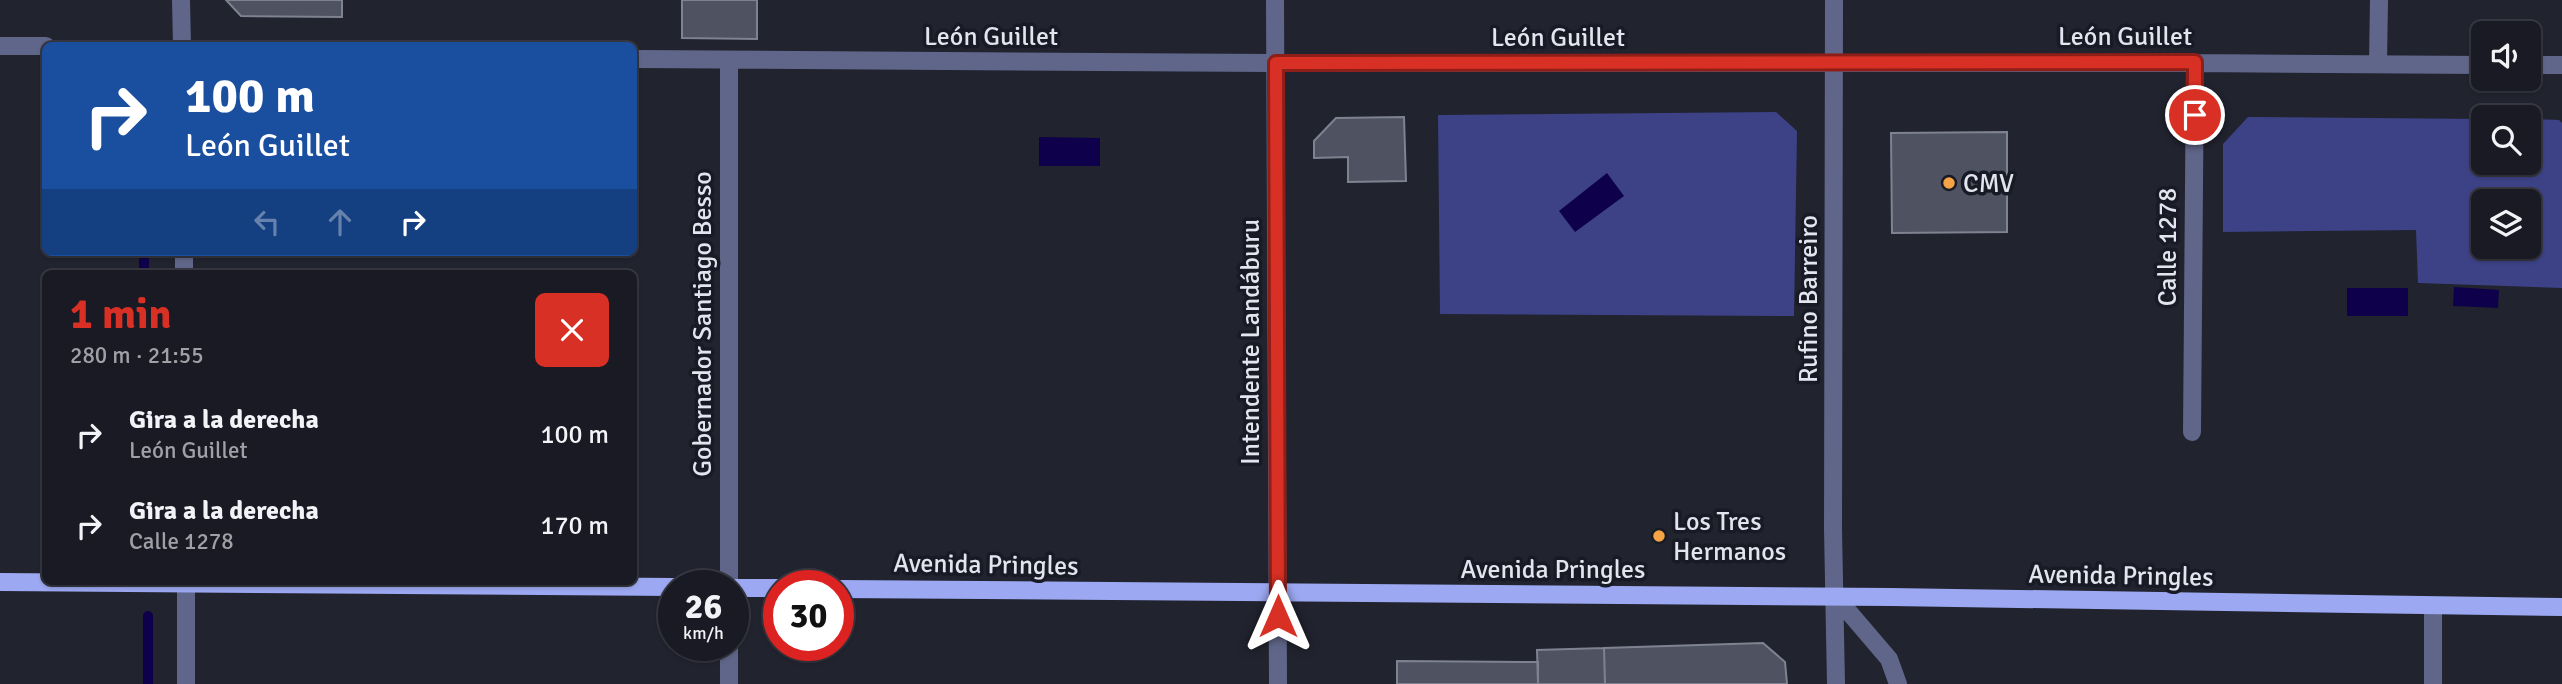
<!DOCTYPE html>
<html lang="es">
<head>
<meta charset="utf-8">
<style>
  :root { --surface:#191a23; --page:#22232b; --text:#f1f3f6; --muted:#9fa1a6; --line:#373841; --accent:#d93025 }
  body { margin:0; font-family:Signika,sans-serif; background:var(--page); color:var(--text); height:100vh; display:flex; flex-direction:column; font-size:26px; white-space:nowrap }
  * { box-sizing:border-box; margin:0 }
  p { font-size:23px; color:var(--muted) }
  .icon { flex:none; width:38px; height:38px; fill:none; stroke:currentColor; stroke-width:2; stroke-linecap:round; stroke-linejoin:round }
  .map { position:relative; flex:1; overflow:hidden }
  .side { position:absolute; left:42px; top:270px; width:595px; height:315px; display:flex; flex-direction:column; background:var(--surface); border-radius:10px; box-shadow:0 2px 5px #0004,0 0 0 2px var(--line) }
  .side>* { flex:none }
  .guide { position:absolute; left:42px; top:42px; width:595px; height:214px; border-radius:10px; box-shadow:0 2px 5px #0004,0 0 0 2px var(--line); background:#1a4fa0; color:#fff; overflow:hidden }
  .tools { position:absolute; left:2471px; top:21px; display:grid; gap:14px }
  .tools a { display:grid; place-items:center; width:70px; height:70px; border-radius:10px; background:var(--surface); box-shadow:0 2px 5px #0004,0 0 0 2px var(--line); font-size:35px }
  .speed { position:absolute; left:658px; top:570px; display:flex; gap:14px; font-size:35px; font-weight:700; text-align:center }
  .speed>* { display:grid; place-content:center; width:91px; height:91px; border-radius:50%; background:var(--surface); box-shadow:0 2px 5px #0004,0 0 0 2px var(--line); line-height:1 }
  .speed small { font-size:18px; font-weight:400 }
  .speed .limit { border:10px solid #d22; background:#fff; color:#111 }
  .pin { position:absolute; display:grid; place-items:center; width:60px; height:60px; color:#fff; margin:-30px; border:4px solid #fff; border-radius:50%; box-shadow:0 2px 7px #0007 }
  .me { position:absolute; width:77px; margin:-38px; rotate:0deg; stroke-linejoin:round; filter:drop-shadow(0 0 5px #0008) }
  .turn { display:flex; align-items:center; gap:24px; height:147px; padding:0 28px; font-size:32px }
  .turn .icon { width:91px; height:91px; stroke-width:2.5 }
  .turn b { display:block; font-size:49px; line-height:60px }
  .lanes { display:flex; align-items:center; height:66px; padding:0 28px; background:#0003; justify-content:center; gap:35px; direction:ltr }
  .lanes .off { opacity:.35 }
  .round { display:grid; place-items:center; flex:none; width:74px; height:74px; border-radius:10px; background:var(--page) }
  .headline { display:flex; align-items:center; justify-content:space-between; height:119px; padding:0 28px }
  h1 { font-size:42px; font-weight:700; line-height:52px; color:var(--accent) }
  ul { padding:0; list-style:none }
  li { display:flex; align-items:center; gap:21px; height:91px; padding:0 28px }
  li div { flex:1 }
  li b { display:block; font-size:26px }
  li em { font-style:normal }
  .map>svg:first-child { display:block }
  .green { fill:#3c4285; fill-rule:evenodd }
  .water { fill:#0e004a }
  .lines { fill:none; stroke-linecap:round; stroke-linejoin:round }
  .stream { stroke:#0e004a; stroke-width:10 }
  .building { fill:#4f5260; stroke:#7f8291; stroke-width:2 }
  .minor { stroke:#606689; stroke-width:18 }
  .major { stroke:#9ca8f1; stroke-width:18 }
  .route-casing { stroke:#8d1f18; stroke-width:18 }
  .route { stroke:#d93025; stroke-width:12 }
  .poi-dot { fill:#f5a345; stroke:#181a25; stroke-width:2.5 }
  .labels { text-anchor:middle; stroke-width:7; stroke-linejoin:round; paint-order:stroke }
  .street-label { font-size:26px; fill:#e3e5ee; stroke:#181a25 }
  .poi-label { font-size:26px; fill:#e3e5ee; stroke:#181a25; text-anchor:start }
</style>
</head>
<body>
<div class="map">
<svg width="2562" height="684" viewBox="0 0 2562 684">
  <rect width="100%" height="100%" fill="#21232f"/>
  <path class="green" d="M 1776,112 L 1797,131 L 1794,316 L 1440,314 L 1438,115 Z
    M 2248,117 L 2483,119 L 2483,163 L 2529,163 L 2529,119 L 2559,120 L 2562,123 L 2562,288 L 2418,283 L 2416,230 L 2223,232 L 2223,144 ZM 2483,201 L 2529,201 L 2529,247 L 2483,247 Z"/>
  <path class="water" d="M 1039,137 L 1100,138 L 1100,166 L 1039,166 Z
    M 1607,173 L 1624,196 L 1575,232 L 1559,211 Z
    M 2454,287 L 2499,290 L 2498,308 L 2453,306 Z
    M 2347,288 L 2408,288 L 2408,316 L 2347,316 Z"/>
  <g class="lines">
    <path class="stream" d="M 144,260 L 144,273
      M 148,616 L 148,684"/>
  </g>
  <path class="building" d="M 226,0 L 342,0 L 342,17 L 241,16 Z
    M 682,0 L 757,0 L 757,39 L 682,38 Z
    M 1404,117 L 1406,181 L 1348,182 L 1348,157 L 1314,158 L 1314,141 L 1336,118 Z
    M 2007,132 L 2007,232 L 1892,233 L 1891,133 Z
    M 1763,643 L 1785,662 L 1787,684 L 1605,684 L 1604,648 Z
    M 1604,648 L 1605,684 L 1538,684 L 1537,650 Z
    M 1397,661 L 1538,662 L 1538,684 L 1397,684 Z"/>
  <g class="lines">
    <path class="minor" d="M 181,0 L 182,46
      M 1275,0 L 1278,684
      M 1834,0 L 1833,529 L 1836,684
      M 0,46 L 46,46
      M 634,59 L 1276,63 L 2195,63 L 2483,65
      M 2378,64 L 2379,0
      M 2529,65 L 2562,65
      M 184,252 L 184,273
      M 2192,432 L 2195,63
      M 186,581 L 186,684
      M 729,586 L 729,61
      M 1836,597 L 1889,659 L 1898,684
      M 2433,607 L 2433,684
      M 729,646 L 729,684"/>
    <path class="major" d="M 0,582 L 674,587
      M 733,588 L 779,588
      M 838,589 L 1891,597 L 2562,607"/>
  </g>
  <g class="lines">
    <defs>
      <path id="route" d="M 1278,616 L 1276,63 L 2195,62 L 2195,115"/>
    </defs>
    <use href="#route" class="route-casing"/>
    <use href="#route" class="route"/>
  </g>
  <g class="poi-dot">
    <circle cx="1949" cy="183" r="7"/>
    <circle cx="1659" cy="536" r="7"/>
  </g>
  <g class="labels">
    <g class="street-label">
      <text x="991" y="45">León Guillet</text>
      <text x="2125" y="45">León Guillet</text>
      <text x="1558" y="46">León Guillet</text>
      <text transform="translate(2167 247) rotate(-90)" y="9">Calle 1278</text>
      <text transform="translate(1808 299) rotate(-90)" y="9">Rufino Barreiro</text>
      <text transform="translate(702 324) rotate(-90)" y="9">Gobernador Santiago Besso</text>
      <text transform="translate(1250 342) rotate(-90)" y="9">Intendente Landáburu</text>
      <text transform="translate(986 564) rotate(1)" y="9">Avenida Pringles</text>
      <text x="1553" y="578">Avenida Pringles</text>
      <text transform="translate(2121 575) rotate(1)" y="9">Avenida Pringles</text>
    </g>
    <g class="poi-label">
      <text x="1963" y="192">CMV</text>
      <text x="1673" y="530">Los Tres<tspan x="1673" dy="30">Hermanos</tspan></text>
    </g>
  </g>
</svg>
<div class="tools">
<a><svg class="icon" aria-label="sound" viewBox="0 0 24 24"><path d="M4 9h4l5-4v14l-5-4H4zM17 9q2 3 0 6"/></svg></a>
<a><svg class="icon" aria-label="search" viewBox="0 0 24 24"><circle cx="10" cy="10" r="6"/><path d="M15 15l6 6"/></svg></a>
<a><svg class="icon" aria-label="layers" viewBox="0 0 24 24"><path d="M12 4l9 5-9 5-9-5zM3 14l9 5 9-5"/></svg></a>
</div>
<div class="speed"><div>26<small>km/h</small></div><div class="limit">30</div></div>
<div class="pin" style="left:2195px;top:115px;background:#d93025"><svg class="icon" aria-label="arrive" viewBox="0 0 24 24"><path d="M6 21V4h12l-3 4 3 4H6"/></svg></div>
<svg class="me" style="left:1278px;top:616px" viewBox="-20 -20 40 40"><path d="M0-17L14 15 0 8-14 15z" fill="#d93025" stroke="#fff" stroke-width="4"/></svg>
<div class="guide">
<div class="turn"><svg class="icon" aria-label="right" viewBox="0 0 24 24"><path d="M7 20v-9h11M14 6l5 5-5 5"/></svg><div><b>100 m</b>León Guillet</div></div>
<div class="lanes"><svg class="icon off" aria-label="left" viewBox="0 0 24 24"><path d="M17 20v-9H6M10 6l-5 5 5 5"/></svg><svg class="icon off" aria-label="ahead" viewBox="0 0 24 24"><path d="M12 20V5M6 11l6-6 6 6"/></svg><svg class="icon" aria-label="right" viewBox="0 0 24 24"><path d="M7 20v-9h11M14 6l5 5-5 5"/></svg></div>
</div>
<section class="side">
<div class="headline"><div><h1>1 min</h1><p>280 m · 21:55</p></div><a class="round" style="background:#d93025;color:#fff"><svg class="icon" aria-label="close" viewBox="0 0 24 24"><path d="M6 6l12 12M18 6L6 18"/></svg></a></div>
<ul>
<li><svg class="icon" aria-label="right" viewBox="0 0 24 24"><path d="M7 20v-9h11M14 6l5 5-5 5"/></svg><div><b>Gira a la derecha</b><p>León Guillet</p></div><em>100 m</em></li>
<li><svg class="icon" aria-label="right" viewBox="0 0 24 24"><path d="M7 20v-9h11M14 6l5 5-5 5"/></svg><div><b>Gira a la derecha</b><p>Calle 1278</p></div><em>170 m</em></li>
</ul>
</section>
</div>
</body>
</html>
